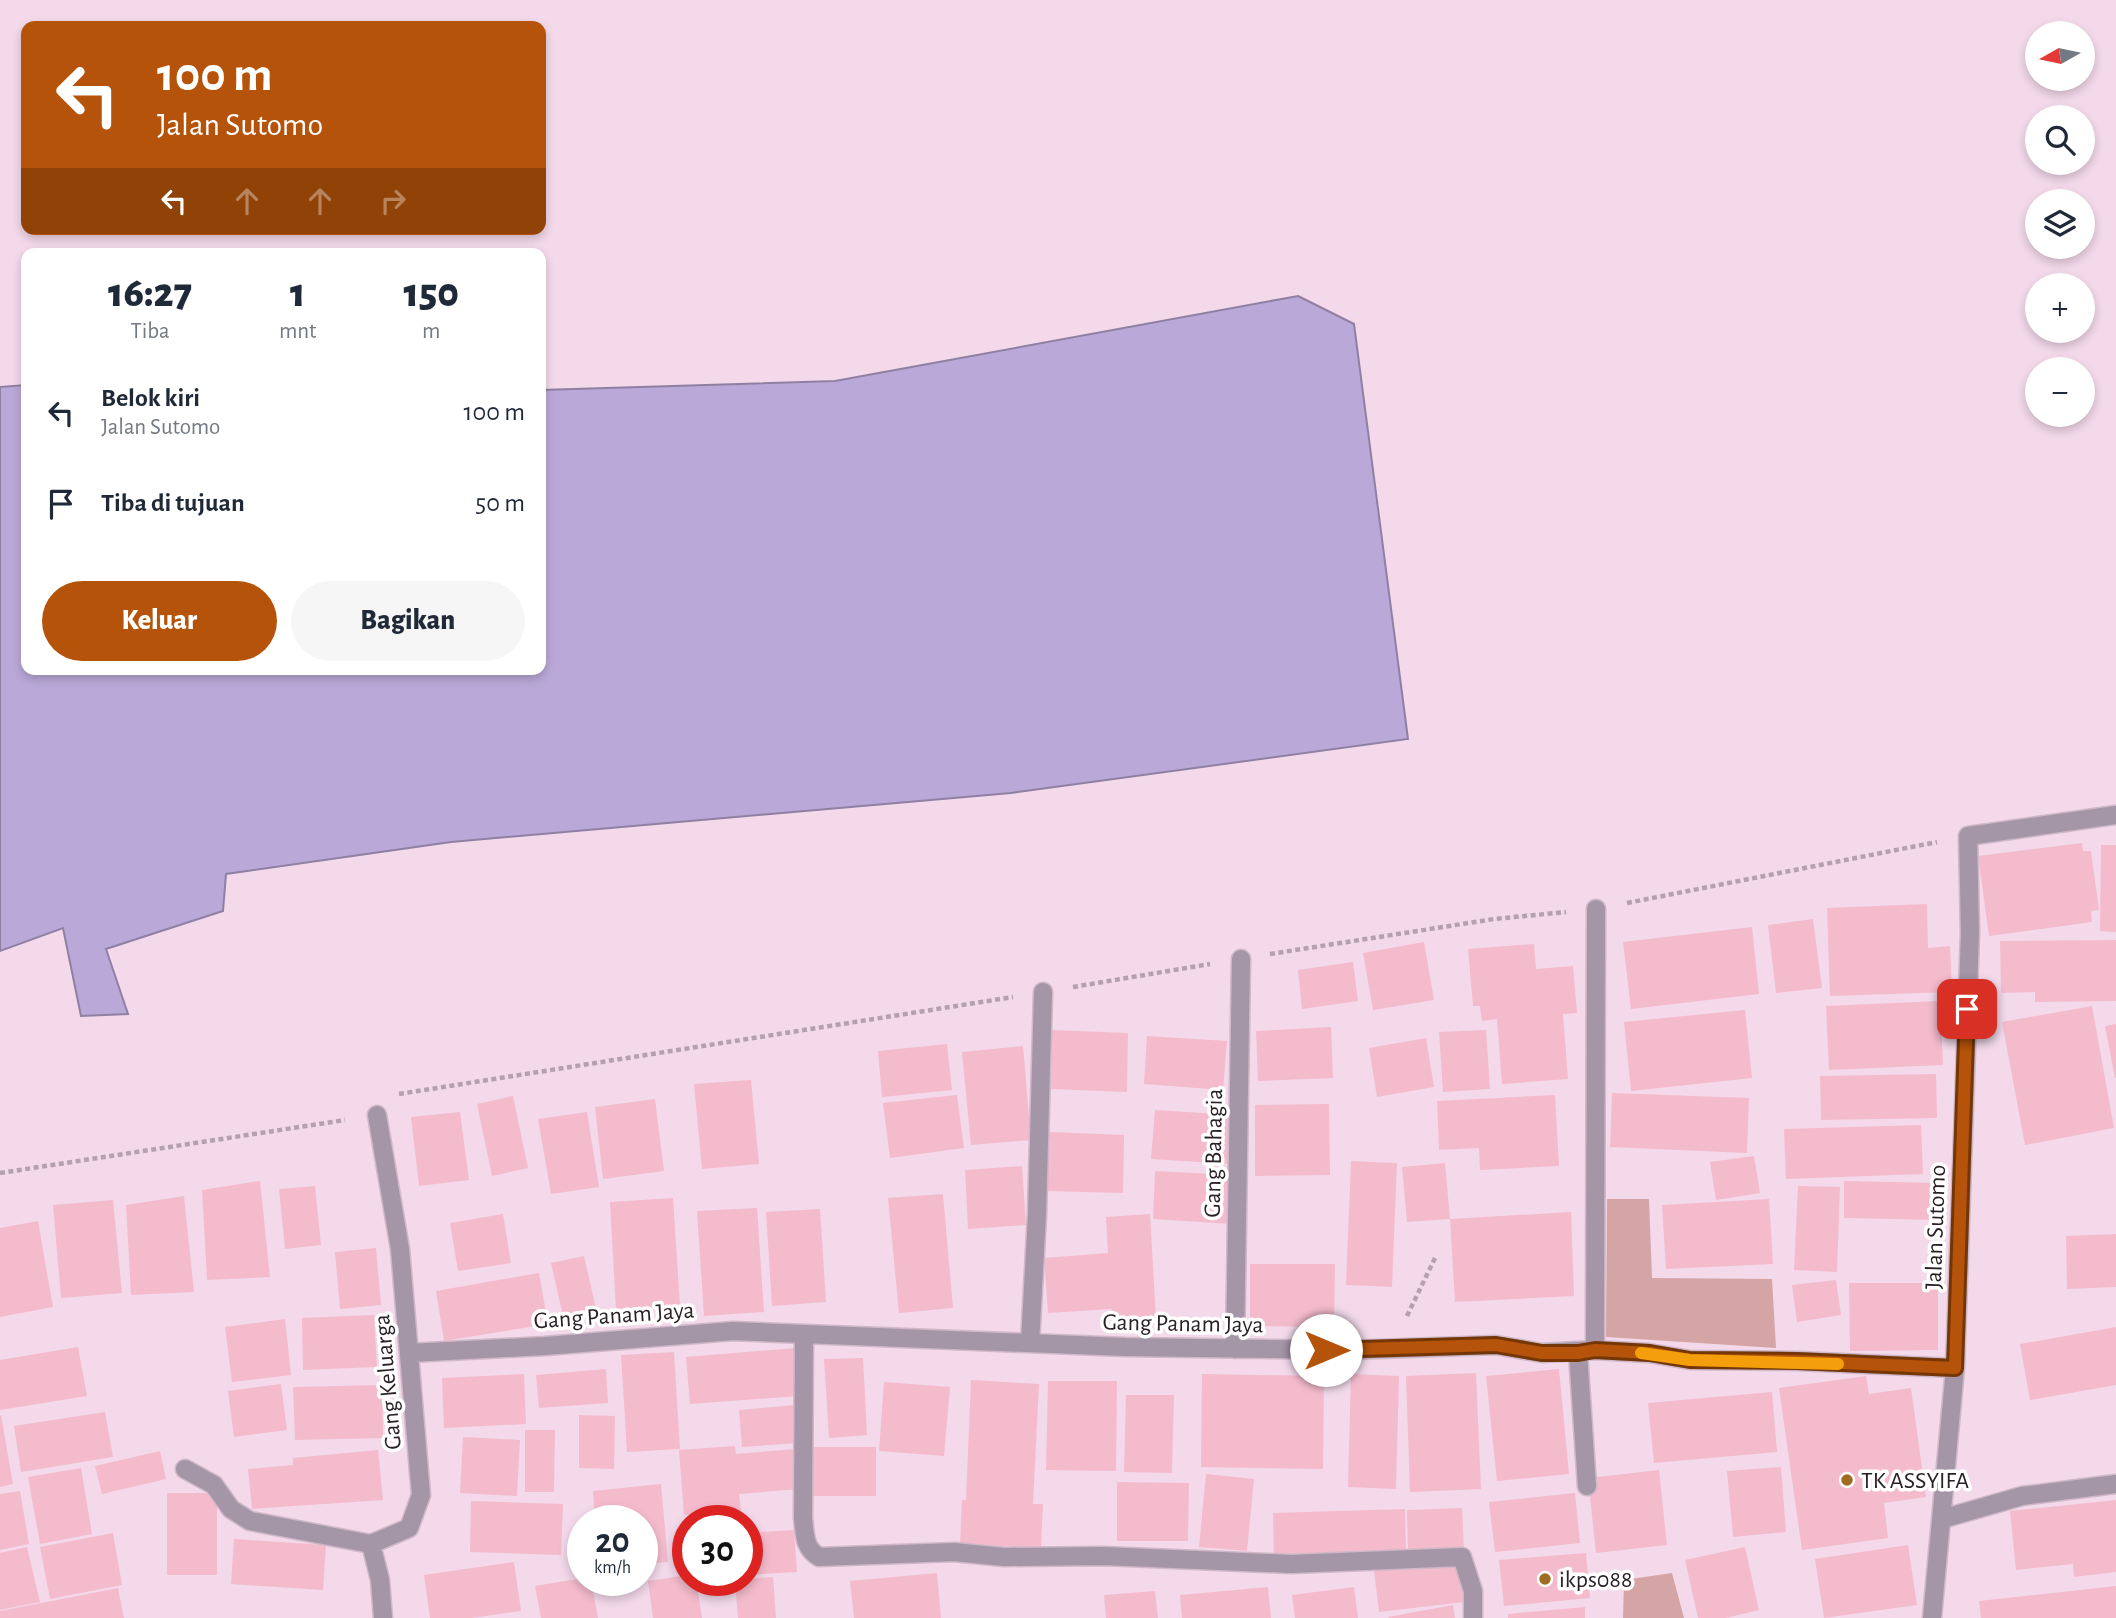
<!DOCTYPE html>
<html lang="id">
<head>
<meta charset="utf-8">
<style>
  :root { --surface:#fff; --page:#f6f6f7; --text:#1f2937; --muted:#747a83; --accent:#b45309 }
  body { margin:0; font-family:"Alegreya Sans",sans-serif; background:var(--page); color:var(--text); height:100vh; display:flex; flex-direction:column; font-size:26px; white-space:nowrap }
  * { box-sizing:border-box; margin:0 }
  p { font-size:23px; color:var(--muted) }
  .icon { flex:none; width:38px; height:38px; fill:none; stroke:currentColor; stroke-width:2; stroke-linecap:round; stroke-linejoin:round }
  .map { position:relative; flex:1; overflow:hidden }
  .side { position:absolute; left:21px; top:248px; width:525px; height:427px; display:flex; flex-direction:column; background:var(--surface); border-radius:14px; box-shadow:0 4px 10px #0003 }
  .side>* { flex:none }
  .banner { position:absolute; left:21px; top:21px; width:525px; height:214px; border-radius:14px; box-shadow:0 4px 10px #0003; background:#b45309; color:#fff; overflow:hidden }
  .needle { width:46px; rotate:261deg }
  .buttons { position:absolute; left:2025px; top:21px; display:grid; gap:14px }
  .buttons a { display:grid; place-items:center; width:70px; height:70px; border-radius:50%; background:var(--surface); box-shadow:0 4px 10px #0003; font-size:35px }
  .speed { position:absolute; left:567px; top:1505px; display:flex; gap:14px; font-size:35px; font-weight:700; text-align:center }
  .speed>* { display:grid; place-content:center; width:91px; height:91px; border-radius:50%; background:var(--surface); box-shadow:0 4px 10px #0003; line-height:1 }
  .speed small { font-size:18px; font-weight:400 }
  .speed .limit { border:10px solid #d22; background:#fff; color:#111 }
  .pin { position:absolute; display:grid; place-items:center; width:60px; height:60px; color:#fff; margin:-30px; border-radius:14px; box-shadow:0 4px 10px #0006 }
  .me { position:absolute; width:77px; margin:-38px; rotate:90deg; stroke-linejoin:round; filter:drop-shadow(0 0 5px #0008) }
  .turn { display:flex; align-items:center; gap:24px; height:147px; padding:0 21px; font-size:32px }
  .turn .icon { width:91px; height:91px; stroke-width:2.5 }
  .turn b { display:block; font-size:49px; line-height:60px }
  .lanes { display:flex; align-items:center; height:66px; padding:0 21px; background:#0003; justify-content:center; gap:35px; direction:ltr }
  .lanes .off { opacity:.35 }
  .eta { display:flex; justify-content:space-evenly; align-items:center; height:119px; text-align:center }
  .eta b { font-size:42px; font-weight:800; line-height:49px }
  .button { display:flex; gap:14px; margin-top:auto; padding:14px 21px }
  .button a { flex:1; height:80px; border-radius:42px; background:var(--accent); color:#fff; font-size:28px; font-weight:800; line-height:80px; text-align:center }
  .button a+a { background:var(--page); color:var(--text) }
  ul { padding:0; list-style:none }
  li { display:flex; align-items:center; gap:21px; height:91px; padding:0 21px }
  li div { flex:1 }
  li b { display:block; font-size:26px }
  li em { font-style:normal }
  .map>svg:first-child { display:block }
  .green { fill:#d5a5a6 }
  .water { fill:#baa9d8; stroke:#8f80a3; stroke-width:2 }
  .building { fill:#f4bbcd }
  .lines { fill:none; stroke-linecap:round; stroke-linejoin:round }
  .lane-casing { stroke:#cfb8c7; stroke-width:21 }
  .street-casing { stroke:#cfb8c7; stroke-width:21 }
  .path { stroke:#b5a0ae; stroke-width:4.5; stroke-dasharray:5 3.5; stroke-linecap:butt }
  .lane { stroke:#a495a7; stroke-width:18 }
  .street { stroke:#a495a7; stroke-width:18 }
  .route-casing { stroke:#753606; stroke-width:18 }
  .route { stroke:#b45309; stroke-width:12 }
  .slow { stroke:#f59e0b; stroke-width:12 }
  .poi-dot { fill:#9e6d21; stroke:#fff; stroke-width:2.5 }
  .labels { text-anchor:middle; stroke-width:7; stroke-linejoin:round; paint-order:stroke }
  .street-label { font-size:24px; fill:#2a2127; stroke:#fff }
  .poi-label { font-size:24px; fill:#2a2127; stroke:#fff; text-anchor:start }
</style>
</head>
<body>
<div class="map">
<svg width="2116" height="1618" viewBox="0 0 2116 1618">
  <rect width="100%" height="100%" fill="#f3d9ea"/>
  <path class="green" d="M 1607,1199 L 1649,1199 L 1652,1278 L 1772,1279 L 1776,1348 L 1606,1337 Z
    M 1672,1573 L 1684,1618 L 1623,1618 L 1624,1580 Z"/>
  <path class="water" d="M 1298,296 L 1354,324 L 1408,739 L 1011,793 L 451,842 L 226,874 L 223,911 L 106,949 L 128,1014 L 81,1016 L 63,928 L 0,951 L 0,387 L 26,385 L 26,670 L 541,670 L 541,390 L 835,381 Z"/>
  <path class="building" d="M 2082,843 L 2083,851 L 2091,851 L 2099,910 L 2091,911 L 2092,922 L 1989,936 L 1978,856 Z
    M 2101,845 L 2116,845 L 2116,932 L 2100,931 Z
    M 1927,904 L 1928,948 L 1950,946 L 1952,992 L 1830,996 L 1827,908 Z
    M 1813,919 L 1822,988 L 1776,993 L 1768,925 Z
    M 1752,927 L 1759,994 L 1631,1009 L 1623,942 Z
    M 2116,940 L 2116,1001 L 2035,1002 L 2035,992 L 2001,993 L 2000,941 Z
    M 1424,942 L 1434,1000 L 1373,1010 L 1363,953 Z
    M 1534,944 L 1536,969 L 1573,966 L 1577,1013 L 1563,1014 L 1568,1079 L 1502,1084 L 1497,1019 L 1482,1021 L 1480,1006 L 1473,1006 L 1468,949 Z
    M 1353,962 L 1358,1001 L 1302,1009 L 1298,970 Z
    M 1940,1001 L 1943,1065 L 1829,1070 L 1826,1006 Z
    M 2092,1006 L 2114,1128 L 2025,1145 L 2002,1022 Z
    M 1745,1010 L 1752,1078 L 1631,1091 L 1624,1022 Z
    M 2116,1024 L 2116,1078 L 2115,1078 L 2105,1026 Z
    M 1331,1027 L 1333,1078 L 1258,1081 L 1256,1031 Z
    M 1052,1030 L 1128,1033 L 1127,1092 L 1051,1089 Z
    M 1486,1030 L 1490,1089 L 1443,1092 L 1439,1032 Z
    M 1147,1036 L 1227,1041 L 1223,1090 L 1144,1084 Z
    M 1426,1038 L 1434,1087 L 1377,1097 L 1369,1048 Z
    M 947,1044 L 952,1090 L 882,1097 L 878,1051 Z
    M 1023,1046 L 1031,1140 L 971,1145 L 962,1052 Z
    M 1936,1074 L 1937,1118 L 1821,1120 L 1820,1076 Z
    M 751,1080 L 759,1164 L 702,1169 L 694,1084 Z
    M 1612,1093 L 1749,1098 L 1747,1153 L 1610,1147 Z
    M 957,1095 L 964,1148 L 890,1158 L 883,1103 Z
    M 1555,1095 L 1559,1166 L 1480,1170 L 1479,1148 L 1439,1150 L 1437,1101 Z
    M 513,1096 L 528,1168 L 492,1176 L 477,1104 Z
    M 655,1099 L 664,1171 L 603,1179 L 595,1107 Z
    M 1329,1104 L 1330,1175 L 1255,1176 L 1255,1105 Z
    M 1155,1110 L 1234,1115 L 1231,1164 L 1151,1159 Z
    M 460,1112 L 469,1180 L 419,1186 L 411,1117 Z
    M 587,1112 L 599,1187 L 551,1194 L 538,1119 Z
    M 1921,1125 L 1923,1174 L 1786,1179 L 1784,1129 Z
    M 1049,1132 L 1124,1135 L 1123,1193 L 1047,1191 Z
    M 1754,1156 L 1760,1193 L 1716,1200 L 1710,1162 Z
    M 1351,1161 L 1397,1163 L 1392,1287 L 1346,1285 Z
    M 1445,1163 L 1450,1219 L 1407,1222 L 1402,1167 Z
    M 1022,1166 L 1026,1225 L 968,1229 L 965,1170 Z
    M 1155,1171 L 1235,1175 L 1232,1224 L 1153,1219 Z
    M 260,1181 L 270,1277 L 207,1280 L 202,1190 Z
    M 1844,1181 L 1940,1183 L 1939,1220 L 1844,1218 Z
    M 315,1186 L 321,1245 L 285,1249 L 279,1189 Z
    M 1798,1186 L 1840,1187 L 1837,1272 L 1794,1270 Z
    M 943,1194 L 953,1308 L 899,1313 L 888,1198 Z
    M 184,1196 L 194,1292 L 131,1295 L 126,1205 Z
    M 673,1198 L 680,1305 L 616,1309 L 610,1202 Z
    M 1769,1199 L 1773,1264 L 1666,1269 L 1662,1205 Z
    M 113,1200 L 122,1293 L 61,1298 L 53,1205 Z
    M 757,1208 L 764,1312 L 704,1316 L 697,1211 Z
    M 820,1209 L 826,1302 L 772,1306 L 766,1212 Z
    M 1571,1212 L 1574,1296 L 1455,1302 L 1450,1219 Z
    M 503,1214 L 511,1263 L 458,1271 L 450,1223 Z
    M 1150,1214 L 1156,1318 L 1112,1321 L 1111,1309 L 1048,1313 L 1044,1258 L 1108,1253 L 1106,1217 Z
    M 38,1221 L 53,1307 L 0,1317 L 0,1228 Z
    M 2116,1234 L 2116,1287 L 2067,1289 L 2066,1236 Z
    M 376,1248 L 381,1305 L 340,1309 L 335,1252 Z
    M 584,1256 L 597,1313 L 564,1320 L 551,1263 Z
    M 1250,1264 L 1335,1264 L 1334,1327 L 1250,1326 Z
    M 539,1273 L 548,1324 L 444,1341 L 436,1291 Z
    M 1836,1280 L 1841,1315 L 1797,1322 L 1792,1285 Z
    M 1849,1283 L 1938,1283 L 1938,1350 L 1850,1351 Z
    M 374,1315 L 377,1367 L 303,1370 L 302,1318 Z
    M 285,1319 L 291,1375 L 232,1382 L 225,1327 Z
    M 2116,1327 L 2116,1385 L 2030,1400 L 2020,1344 Z
    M 78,1347 L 87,1396 L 0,1410 L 0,1360 Z
    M 795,1348 L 799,1396 L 690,1404 L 686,1357 Z
    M 674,1352 L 680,1449 L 627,1452 L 621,1355 Z
    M 863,1358 L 867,1435 L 829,1438 L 824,1359 Z
    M 606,1369 L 608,1403 L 539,1408 L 536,1375 Z
    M 1559,1369 L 1569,1474 L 1497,1481 L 1486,1376 Z
    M 1476,1373 L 1481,1489 L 1410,1492 L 1406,1376 Z
    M 524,1374 L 526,1424 L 444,1428 L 442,1378 Z
    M 1202,1374 L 1324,1376 L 1323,1469 L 1201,1467 Z
    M 1351,1374 L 1399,1376 L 1396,1489 L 1348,1487 Z
    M 1866,1376 L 1869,1394 L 1911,1388 L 1926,1497 L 1884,1503 L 1888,1538 L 1802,1550 L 1779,1388 Z
    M 971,1380 L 1039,1384 L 1033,1504 L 1043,1504 L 1041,1548 L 960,1544 L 962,1500 L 966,1500 Z
    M 1048,1381 L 1117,1381 L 1116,1471 L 1046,1470 Z
    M 884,1382 L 950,1387 L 944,1456 L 879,1451 Z
    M 281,1384 L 287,1430 L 234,1437 L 228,1391 Z
    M 382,1385 L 383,1438 L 295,1440 L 293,1387 Z
    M 1772,1392 L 1777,1452 L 1654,1463 L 1648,1403 Z
    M 1126,1395 L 1174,1395 L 1172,1473 L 1124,1472 Z
    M 794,1405 L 797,1443 L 742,1447 L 739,1410 Z
    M 105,1412 L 113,1457 L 21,1472 L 14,1426 Z
    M 1,1415 L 13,1484 L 0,1487 L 0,1416 Z
    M 579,1415 L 615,1416 L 614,1469 L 579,1468 Z
    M 525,1430 L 555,1430 L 554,1492 L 525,1492 Z
    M 463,1437 L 520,1440 L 517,1496 L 460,1493 Z
    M 735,1446 L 736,1454 L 796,1449 L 799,1489 L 739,1494 L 741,1511 L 684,1515 L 679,1450 Z
    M 811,1447 L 876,1447 L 876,1496 L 811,1496 Z
    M 378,1450 L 383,1500 L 252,1509 L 248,1469 L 293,1465 L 293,1458 Z
    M 160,1451 L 166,1479 L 102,1494 L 95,1466 Z
    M 1781,1467 L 1786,1532 L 1733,1537 L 1727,1471 Z
    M 81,1468 L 92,1534 L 40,1544 L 28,1477 Z
    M 1659,1470 L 1667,1545 L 1596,1553 L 1588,1478 Z
    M 1206,1474 L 1254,1479 L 1247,1551 L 1199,1547 Z
    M 1117,1482 L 1189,1483 L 1188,1541 L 1117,1541 Z
    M 661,1484 L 668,1562 L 642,1564 L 642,1521 L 595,1521 L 593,1491 Z
    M 20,1491 L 29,1544 L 0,1550 L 0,1494 Z
    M 167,1493 L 217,1493 L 217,1575 L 167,1575 Z
    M 1575,1493 L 1580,1543 L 1495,1552 L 1489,1502 Z
    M 2116,1500 L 2116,1572 L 2074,1577 L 2073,1564 L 2016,1570 L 2010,1511 Z
    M 471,1501 L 563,1504 L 561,1555 L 470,1552 Z
    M 1462,1508 L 1464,1550 L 1408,1552 L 1407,1510 Z
    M 1405,1509 L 1406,1554 L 1274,1558 L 1273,1513 Z
    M 794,1530 L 797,1572 L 747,1575 L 747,1533 Z
    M 113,1533 L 122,1585 L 50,1599 L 40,1547 Z
    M 234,1539 L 326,1545 L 323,1590 L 231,1584 Z
    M 1908,1545 L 1917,1605 L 1824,1618 L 1815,1559 Z
    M 27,1547 L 40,1602 L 0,1610 L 0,1553 Z
    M 1745,1547 L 1759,1610 L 1726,1618 L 1698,1618 L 1685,1560 Z
    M 1586,1553 L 1590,1598 L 1504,1606 L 1499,1560 Z
    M 1459,1561 L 1464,1602 L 1379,1612 L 1374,1571 Z
    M 514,1562 L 521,1611 L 472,1618 L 430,1618 L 424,1575 Z
    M 937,1573 L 941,1618 L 854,1618 L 850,1581 Z
    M 688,1575 L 688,1580 L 696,1580 L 702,1618 L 653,1618 L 648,1581 Z
    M 773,1577 L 776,1618 L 738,1618 L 735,1580 Z
    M 583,1578 L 583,1580 L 591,1580 L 598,1618 L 541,1618 L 535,1586 Z
    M 2116,1586 L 2116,1618 L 1981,1618 L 1979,1601 Z
    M 1268,1587 L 1271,1618 L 1182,1618 L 1180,1595 Z
    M 1354,1587 L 1358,1618 L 1295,1618 L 1292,1595 Z
    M 118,1588 L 124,1618 L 0,1618 L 0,1611 Z
    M 1155,1591 L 1158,1618 L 1106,1618 L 1104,1595 Z
    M 1453,1605 L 1455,1618 L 1389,1618 L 1388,1617 Z
    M 1585,1607 L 1585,1618 L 1508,1618 L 1508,1614 Z"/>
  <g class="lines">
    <defs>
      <path id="lane" d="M 1578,1353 L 1587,1486
        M 1942,1519 L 2022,1496 L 2116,1484"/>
      <path id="street" d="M 377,1115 L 400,1249 L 421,1495 L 409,1528 L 371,1544 L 380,1580 L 383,1618
        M 804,1334 L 803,1518 C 805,1535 804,1548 819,1557 L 954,1552 L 1004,1557 L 1104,1556 L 1291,1564 L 1462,1557 L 1473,1591 L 1473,1618
        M 1030,1343 L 1037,1215 L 1043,992
        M 1235,1349 L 1241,959
        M 1595,1350 L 1596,909
        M 409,1353 L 545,1346 L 733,1331 L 1125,1347 L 1348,1350 L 1496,1345 L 1542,1353 L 1595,1350 L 1649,1353 L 1690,1360 L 1797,1361 L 1955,1368
        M 185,1469 L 214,1485 L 231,1509 L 250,1521 L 371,1544
        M 1932,1618 L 1955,1368 L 1970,933 L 1968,836 L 2116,815"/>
    </defs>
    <use href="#lane" class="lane-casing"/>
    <use href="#street" class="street-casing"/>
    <path class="path" d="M 1627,903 L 1937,842
      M 1270,954 L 1494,919 L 1566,912
      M 1073,987 L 1210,964
      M 399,1094 L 1013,997
      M 0,1173 L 345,1120
      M 1407,1316 L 1435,1258"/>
    <use href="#lane" class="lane"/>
    <use href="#street" class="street"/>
  </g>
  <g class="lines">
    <defs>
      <path id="route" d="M 1326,1350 L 1496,1345 L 1542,1353 L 1578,1353 L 1595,1350 L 1650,1353 L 1690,1360 L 1797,1361 L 1955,1368 L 1967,1009"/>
    </defs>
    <use href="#route" class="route-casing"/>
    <use href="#route" class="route"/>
    <path class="slow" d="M 1641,1353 L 1690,1360 L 1838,1364"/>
  </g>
  <g class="poi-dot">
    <circle cx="1847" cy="1480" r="7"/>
    <circle cx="1545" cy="1579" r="7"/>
  </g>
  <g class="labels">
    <g class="street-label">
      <text transform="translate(1213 1153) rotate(-89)" y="8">Gang Bahagia</text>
      <text transform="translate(1935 1227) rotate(-88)" y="8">Jalan Sutomo</text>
      <text transform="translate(614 1315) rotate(-4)" y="8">Gang Panam Jaya</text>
      <text transform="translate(1183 1323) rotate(1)" y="8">Gang Panam Jaya</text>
      <text transform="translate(387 1382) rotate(-95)" y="8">Gang Keluarga</text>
    </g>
    <g class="poi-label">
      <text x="1861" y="1488">TK ASSYIFA</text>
      <text x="1559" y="1587">ikps088</text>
    </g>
  </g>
</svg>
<div class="buttons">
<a><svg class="needle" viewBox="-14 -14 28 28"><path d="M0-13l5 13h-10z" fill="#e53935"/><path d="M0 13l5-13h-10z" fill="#747a83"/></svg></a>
<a><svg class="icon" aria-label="search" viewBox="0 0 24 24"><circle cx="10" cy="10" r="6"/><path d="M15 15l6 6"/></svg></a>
<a><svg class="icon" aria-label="layers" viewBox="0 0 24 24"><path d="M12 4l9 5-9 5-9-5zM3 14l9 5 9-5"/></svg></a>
<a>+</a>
<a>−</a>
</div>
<div class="speed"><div>20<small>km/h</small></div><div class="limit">30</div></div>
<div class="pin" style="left:1967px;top:1009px;background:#d93025"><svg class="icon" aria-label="arrive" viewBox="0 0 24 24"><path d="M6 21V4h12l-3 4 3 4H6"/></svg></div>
<svg class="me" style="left:1326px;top:1350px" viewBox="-20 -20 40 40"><circle r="19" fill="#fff"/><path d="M0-13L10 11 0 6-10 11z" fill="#b45309"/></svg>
<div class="banner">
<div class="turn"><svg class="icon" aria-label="left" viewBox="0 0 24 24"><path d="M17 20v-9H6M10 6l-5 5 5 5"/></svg><div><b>100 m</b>Jalan Sutomo</div></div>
<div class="lanes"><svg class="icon" aria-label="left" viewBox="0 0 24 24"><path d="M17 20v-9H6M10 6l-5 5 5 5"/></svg><svg class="icon off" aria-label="ahead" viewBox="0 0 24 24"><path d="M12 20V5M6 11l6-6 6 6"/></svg><svg class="icon off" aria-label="ahead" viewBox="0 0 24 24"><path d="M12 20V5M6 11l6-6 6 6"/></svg><svg class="icon off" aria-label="right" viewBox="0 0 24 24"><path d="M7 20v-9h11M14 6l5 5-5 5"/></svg></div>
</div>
<section class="side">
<div class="eta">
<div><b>16:27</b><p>Tiba</p></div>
<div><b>1</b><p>mnt</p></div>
<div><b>150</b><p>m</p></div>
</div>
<ul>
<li><svg class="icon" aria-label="left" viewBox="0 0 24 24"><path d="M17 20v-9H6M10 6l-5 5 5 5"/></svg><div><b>Belok kiri</b><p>Jalan Sutomo</p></div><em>100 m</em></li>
<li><svg class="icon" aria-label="arrive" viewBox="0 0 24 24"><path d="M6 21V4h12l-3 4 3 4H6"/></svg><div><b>Tiba di tujuan</b></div><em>50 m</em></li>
</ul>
<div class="button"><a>Keluar</a><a>Bagikan</a></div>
</section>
</div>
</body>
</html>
